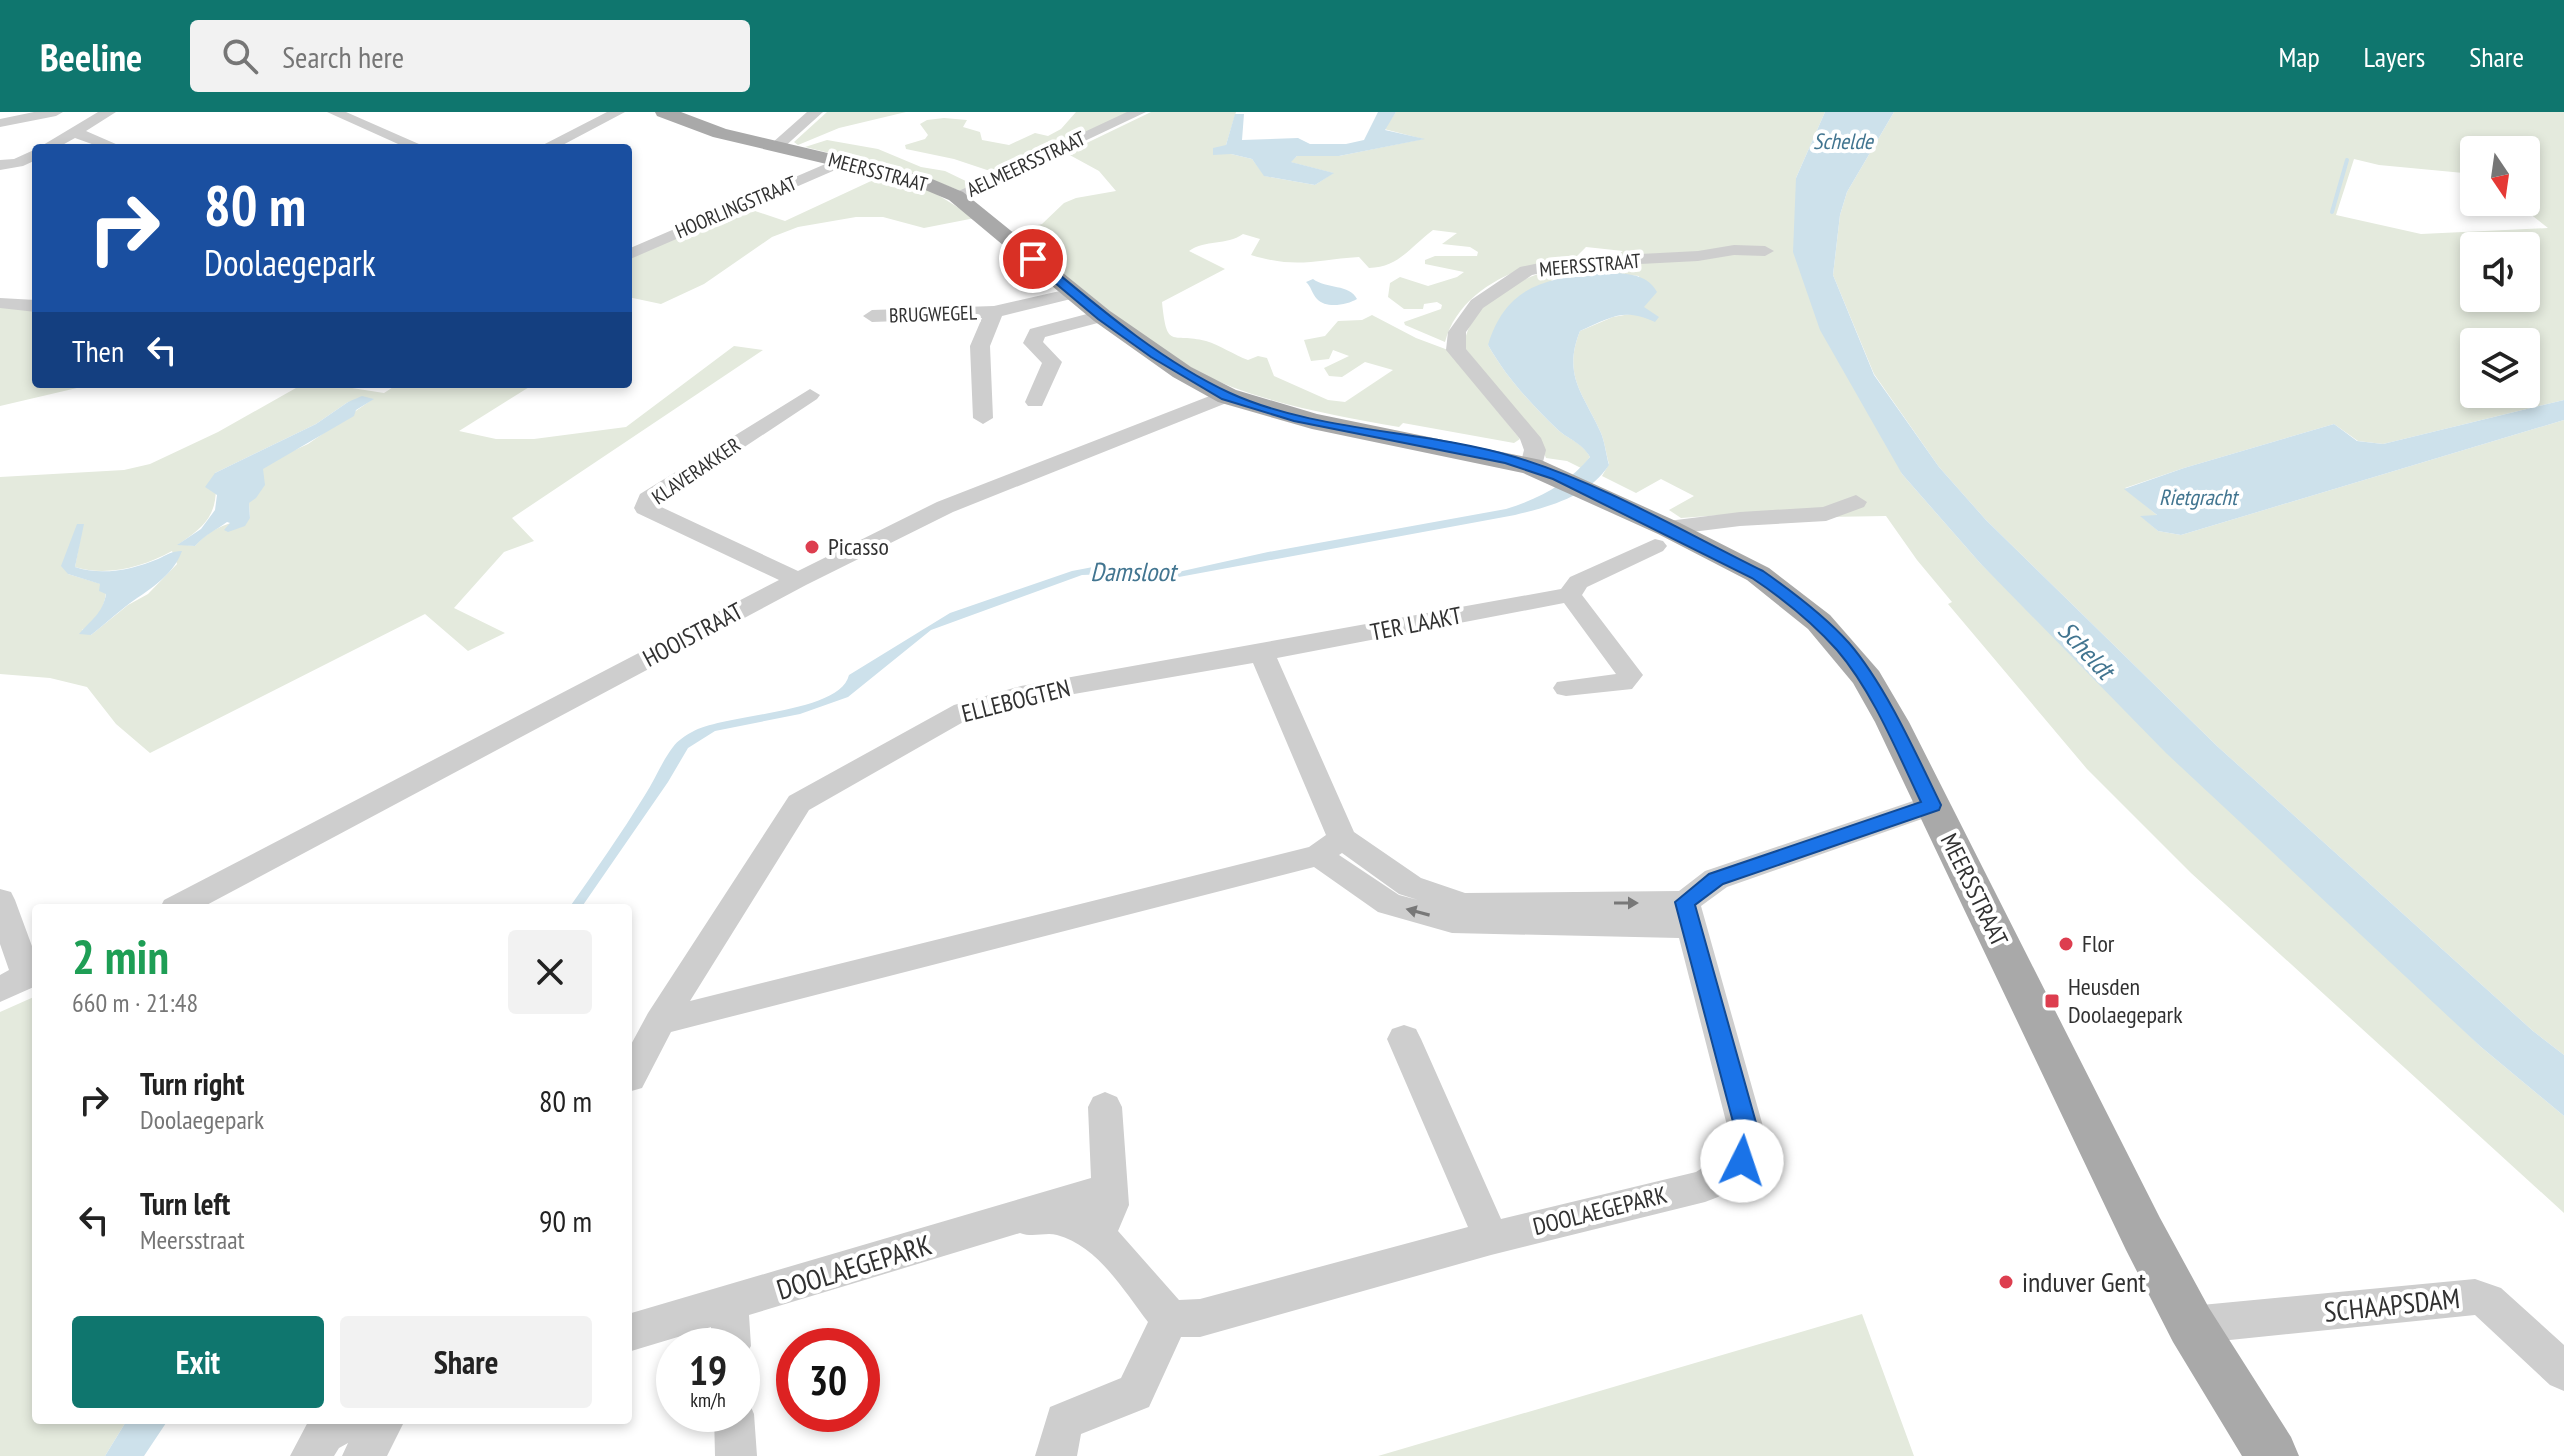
<!DOCTYPE html>
<html lang="en">
<head>
<meta charset="utf-8">
<style>
  :root { --surface:#fff; --page:#f2f2f2; --text:#222; --muted:#767676; --accent:#0f766e }
  body { margin:0; font-family:"PT Sans Narrow",sans-serif; background:var(--page); color:var(--text); height:100vh; display:flex; flex-direction:column; font-size:30px; white-space:nowrap }
  * { box-sizing:border-box; margin:0 }
  p { font-size:26px; color:var(--muted) }
  .icon { flex:none; width:44px; height:44px; fill:none; stroke:currentColor; stroke-width:2; stroke-linecap:round; stroke-linejoin:round }
  .map { position:relative; flex:1; overflow:hidden }
  .drawer { position:absolute; left:32px; top:792px; width:600px; height:520px; display:flex; flex-direction:column; background:var(--surface); border-radius:8px; box-shadow:0 4px 12px #0003 }
  .drawer>* { flex:none }
  .guide { position:absolute; left:32px; top:32px; width:600px; height:244px; border-radius:8px; box-shadow:0 4px 12px #0003; background:#1a4fa0; color:#fff; overflow:hidden }
  .needle { width:52px; rotate:167deg }
  .tools { position:absolute; left:2460px; top:24px; display:grid; gap:16px }
  .tools a { display:grid; place-items:center; width:80px; height:80px; border-radius:8px; background:var(--surface); box-shadow:0 4px 12px #0003; font-size:40px }
  .speed { position:absolute; left:656px; top:1216px; display:flex; gap:16px; font-size:40px; font-weight:700; text-align:center }
  .speed>* { display:grid; place-content:center; width:104px; height:104px; border-radius:50%; background:var(--surface); box-shadow:0 4px 12px #0003; line-height:1 }
  .speed small { font-size:20px; font-weight:400 }
  .speed .limit { border:12px solid #d22; background:#fff; color:#111 }
  .pin { position:absolute; display:grid; place-items:center; width:68px; height:68px; color:#fff; margin:-34px; border:4px solid #fff; border-radius:50%; box-shadow:0 2px 8px #0007 }
  .me { position:absolute; width:88px; margin:-44px; rotate:4deg; stroke-linejoin:round; filter:drop-shadow(0 0 6px #0008) }
  .turn { display:flex; align-items:center; gap:28px; height:168px; padding:0 40px; font-size:36px }
  .turn .icon { width:104px; height:104px; stroke-width:2.5 }
  .turn b { display:block; font-size:56px; line-height:68px }
  .then { display:flex; align-items:center; height:76px; padding:0 40px; background:#0003; gap:16px; font-size:30px }
  .round { display:grid; place-items:center; flex:none; width:84px; height:84px; border-radius:8px; background:var(--page) }
  .overview { display:flex; align-items:center; justify-content:space-between; height:136px; padding:0 40px }
  h1 { font-size:48px; font-weight:700; line-height:60px; color:#1e9e55 }
  .primary-button { display:flex; gap:16px; margin-top:auto; padding:16px 40px }
  .primary-button a { flex:1; height:92px; border-radius:8px; background:var(--accent); color:#fff; font-size:32px; font-weight:700; line-height:92px; text-align:center }
  .primary-button a+a { background:var(--page); color:var(--text) }
  ul { padding:0; list-style:none }
  li { display:flex; align-items:center; gap:24px; height:120px; padding:0 40px }
  li div { flex:1 }
  li b { display:block; font-size:30px }
  li em { font-style:normal }
  header { display:flex; align-items:center; gap:48px; box-sizing:border-box; height:112px; padding:0 40px; background:var(--accent); color:#fff }
  header strong { font-size:38px }
  nav { display:flex; gap:44px; margin-inline-start:auto; font-size:28px }
  .search { width:560px; height:72px; background:var(--page); display:flex; align-items:center; gap:20px; box-sizing:border-box; padding:0 28px; border-radius:8px; color:var(--muted); font-size:30px }
  .map>svg:first-child { display:block }
  .green { fill:#e4eadd; fill-rule:evenodd }
  .water { fill:#cde1eb }
  .lines { fill:none; stroke-linecap:round; stroke-linejoin:round }
  .stream { stroke:#cde1eb; stroke-width:4 }
  .minor { fill:#cecece; fill-rule:evenodd }
  .major { fill:#a9a9a9; fill-rule:evenodd }
  .oneway { fill:#787878 }
  .route { fill:#1a73e8; stroke:#114b97; stroke-width:2 }
  .poi-dot { fill:#dd3e4f; stroke:#fff; stroke-width:3 }
  .labels { text-anchor:middle; stroke-width:8; stroke-linejoin:round; paint-order:stroke }
  .far-street-label { font-size:20px; fill:#313131; stroke:#fff }
  .far-water-label { font-size:22px; font-style:italic; fill:#427590; stroke:#fff }
  .poi-label { font-size:24px; fill:#313131; stroke:#fff; text-anchor:start }
  .street-label { font-size:24px; fill:#313131; stroke:#fff }
  .water-label { font-size:26px; font-style:italic; fill:#427590; stroke:#fff }
  .near-street-label { font-size:28px; fill:#313131; stroke:#fff }
  .near-poi-label { font-size:28px; fill:#313131; stroke:#fff; text-anchor:start }
</style>
</head>
<body>
<header>
<strong>Beeline</strong>
<div class="search"><svg class="icon" aria-label="search" viewBox="0 0 24 24"><circle cx="10" cy="10" r="6"/><path d="M15 15l6 6"/></svg>Search here</div>
<nav><a>Map</a><a>Layers</a><a>Share</a></nav>
</header>
<div class="map">
<svg width="2564" height="1344" viewBox="0 0 2564 1344">
  <rect width="100%" height="100%" fill="#fff"/>
  <path class="green" d="M 827,0 L 906,0 L 839,16 L 798,33 L 794,30 Z
    M 1076,0 L 1131,0 L 999,62 L 954,47 L 906,37 L 905,33 L 925,27 L 928,23 L 920,12 L 927,8 L 944,6 L 967,8 L 963,15 L 980,20 L 982,28 L 1009,33 L 1035,21 L 1048,24 L 1061,17 Z
    M 1151,0 L 1236,0 L 1226,33 L 1231,42 L 1252,47 L 1265,64 L 1315,73 L 1333,61 L 1290,50 L 1297,44 L 1339,44 L 1423,27 L 1384,17 L 1396,0 L 1825,0 L 1796,66 L 1902,362 L 1980,451 L 2481,935 L 2564,1004 L 2564,1101 L 2191,761 L 2087,657 L 1948,492 L 1952,490 L 1917,448 L 1886,404 L 1827,405 L 1802,397 L 1681,406 L 1669,398 L 1694,384 L 1661,367 L 1636,381 L 1602,364 L 1609,352 C 1606,342 1605,331 1601,321 C 1584,282 1562,264 1580,219 L 1613,205 L 1636,201 L 1643,195 L 1639,164 L 1600,160 L 1554,166 L 1488,233 C 1506,265 1531,292 1557,317 C 1569,328 1582,330 1590,345 L 1581,356 L 1567,349 L 1546,346 L 1537,325 L 1464,235 C 1468,191 1516,168 1553,157 L 1711,139 L 1615,144 L 1623,139 L 1586,135 L 1573,148 C 1522,149 1459,177 1445,230 L 1405,213 L 1404,210 L 1441,197 L 1442,193 L 1437,190 L 1424,192 L 1423,197 L 1404,197 L 1388,185 L 1390,171 L 1400,165 L 1428,174 L 1457,165 L 1464,160 L 1425,152 L 1425,148 L 1435,144 L 1477,144 L 1478,140 L 1470,135 L 1442,132 L 1457,121 L 1433,118 C 1409,136 1399,155 1369,156 L 1359,145 C 1314,148 1297,157 1251,143 L 1260,127 L 1243,122 C 1226,134 1206,127 1189,139 L 1225,157 L 1162,190 C 1167,239 1171,220 1206,229 C 1220,233 1234,243 1248,248 L 1258,244 L 1267,246 L 1274,264 L 1328,288 L 1345,290 L 1393,258 L 1365,250 L 1342,265 L 1329,264 L 1324,256 L 1349,244 L 1333,238 L 1329,247 L 1311,249 L 1304,228 L 1325,224 L 1338,209 L 1362,208 L 1372,203 L 1416,226 L 1448,238 L 1520,327 L 1514,331 L 1403,311 L 1399,315 C 1343,305 1286,295 1232,275 C 1161,249 1072,167 1012,119 L 1042,112 L 1064,91 L 1076,86 L 1116,79 L 1099,59 L 1066,41 Z
    M 1894,0 L 2564,0 L 2564,288 L 2383,332 L 2358,329 L 2334,312 L 2184,356 L 2125,376 L 2158,404 L 2141,404 L 2158,419 L 2181,423 L 2564,308 L 2564,943 L 2533,919 L 2217,634 L 1986,408 L 1939,355 L 1874,262 L 1833,163 L 1840,103 L 1847,80 ZM 2474,38 L 2526,38 L 2526,90 L 2515,90 L 2548,116 L 2421,122 L 2336,103 L 2354,47 L 2379,53 L 2474,62 ZM 2474,134 L 2526,134 L 2526,186 L 2474,186 ZM 2474,230 L 2526,230 L 2526,282 L 2474,282 Z
    M 827,28 L 878,37 L 921,55 L 945,59 L 974,73 L 961,79 L 919,63 L 805,35 Z
    M 884,63 L 930,78 L 975,106 L 924,116 L 883,105 L 856,105 L 798,115 L 772,125 L 704,172 L 661,192 L 628,185 L 628,146 L 743,95 L 785,109 Z
    M 0,194 L 36,195 L 36,272 L 94,272 L 0,294 Z
    M 734,234 L 763,238 L 512,406 L 534,429 L 504,440 L 454,496 L 505,521 L 468,539 L 425,502 L 150,641 L 116,612 L 87,575 L 50,566 L 0,562 L 0,365 L 124,358 L 150,352 L 218,320 L 303,272 L 341,272 L 339,274 L 384,281 L 398,272 L 534,272 L 459,319 L 496,327 L 534,327 L 626,315 ZM 373,287 L 308,332 L 273,348 L 262,357 L 249,391 L 250,406 C 226,412 212,415 195,434 L 179,432 C 210,411 219,399 215,361 L 316,312 L 348,290 ZM 83,412 L 75,455 C 107,465 143,455 172,439 L 177,452 L 148,482 L 128,493 L 91,523 L 82,518 C 96,510 104,497 106,481 L 101,472 L 68,462 Z
    M 36,884 L 36,1308 L 127,1308 L 105,1344 L 0,1344 L 0,900 Z
    M 1862,1202 L 1914,1344 L 1378,1344 Z"/>
  <path class="water" d="M 1378,0 L 1396,0 L 1385,18 L 1425,27 L 1339,44 L 1297,44 L 1291,50 L 1334,61 L 1315,73 L 1264,64 L 1252,47 L 1231,42 L 1213,43 L 1213,36 L 1226,33 L 1235,2 L 1244,2 L 1242,28 L 1298,26 L 1310,32 L 1346,32 L 1364,28 Z
    M 1825,0 L 1894,0 L 1847,80 L 1840,103 L 1833,163 L 1874,263 L 1939,355 L 1986,408 L 2217,634 L 2533,919 L 2564,943 L 2564,1004 L 2481,935 L 2166,641 L 1980,451 L 1902,362 L 1820,218 L 1793,140 L 1796,66 Z
    M 1600,160 C 1621,162 1646,159 1657,180 L 1644,195 L 1659,205 L 1655,210 C 1623,195 1610,206 1580,219 C 1562,264 1584,282 1601,321 C 1605,331 1606,342 1609,353 C 1589,384 1549,395 1515,403 L 1168,467 L 1109,462 L 1082,463 L 931,518 L 848,585 L 800,602 L 715,619 L 688,636 L 668,670 L 581,796 L 569,796 C 595,759 621,722 645,683 C 655,668 662,649 673,635 C 677,629 686,623 692,620 C 725,601 840,602 849,563 L 950,501 L 1072,459 L 1093,455 L 1178,460 L 1268,440 L 1506,397 C 1538,387 1568,372 1590,345 C 1581,330 1569,328 1557,317 C 1531,292 1506,265 1488,233 C 1506,174 1544,167 1600,160 Z
    M 1313,167 C 1326,177 1350,172 1357,187 C 1347,193 1326,197 1317,187 C 1312,182 1311,174 1306,170 Z
    M 362,284 L 374,287 L 356,298 L 354,304 L 263,357 L 265,373 L 256,386 L 249,391 L 250,406 L 245,414 L 228,420 L 224,418 L 230,411 L 227,410 C 215,419 207,421 195,434 L 177,433 L 201,417 L 215,398 L 217,383 L 205,375 L 215,361 L 316,312 L 348,290 Z
    M 2564,288 L 2564,308 L 2181,423 L 2158,419 L 2140,404 L 2157,403 L 2124,377 L 2184,356 L 2334,312 L 2357,329 L 2383,332 Z
    M 77,412 L 84,412 L 75,455 C 101,464 132,458 158,447 C 167,443 171,439 182,439 C 172,466 147,478 125,495 C 113,504 103,514 91,523 L 79,522 C 91,508 103,501 106,482 L 99,479 L 100,472 L 68,462 L 61,454 Z
    M 127,1308 L 168,1308 L 144,1344 L 105,1344 Z"/>
  <g class="lines">
    <path class="stream" d="M 2332,100 L 2347,48"/>
    <path class="minor" d="M 34,0 L 63,0 L 56,4 L 0,15 L 0,7 Z
      M 98,0 L 116,0 L 86,19 L 125,36 L 103,36 L 75,26 L 57,36 L 38,36 Z
      M 327,0 L 346,0 L 428,36 L 407,36 Z
      M 607,0 L 625,0 L 557,36 L 537,36 Z
      M 807,0 L 823,0 L 782,37 L 772,37 L 772,31 Z
      M 1127,0 L 1146,0 L 962,87 L 950,87 L 948,84 Z
      M 36,37 L 36,48 L 23,54 L 0,58 L 0,48 L 14,47 Z
      M 844,44 L 852,49 L 849,52 L 628,148 L 628,137 Z
      M 1734,133 L 1765,134 L 1774,139 L 1765,144 L 1734,143 L 1698,149 L 1563,156 L 1532,163 L 1483,196 L 1466,220 L 1466,237 L 1541,326 L 1546,338 L 1542,354 L 1531,360 L 1523,359 L 1520,354 L 1524,338 L 1520,327 L 1446,238 L 1448,220 L 1471,188 L 1520,155 L 1563,146 L 1698,139 Z
      M 1073,176 L 1079,177 L 1082,181 L 1079,185 L 1002,204 L 990,234 L 993,306 L 983,312 L 973,306 L 970,234 L 982,206 L 872,210 L 863,204 L 872,198 L 994,194 Z
      M 0,186 L 36,188 L 36,200 L 0,196 Z
      M 1102,198 L 1109,200 L 1111,204 L 1109,208 L 1045,225 L 1043,230 L 1062,250 L 1042,294 L 1028,294 L 1025,290 L 1042,251 L 1023,231 L 1030,217 Z
      M 810,277 L 820,283 L 817,287 L 657,393 L 798,459 L 937,390 L 1220,280 L 1234,280 L 1237,284 L 1234,288 L 953,400 L 806,473 L 201,796 L 160,796 L 164,788 L 779,468 L 637,401 L 634,396 L 640,382 Z
      M 1856,383 L 1867,390 L 1864,395 L 1826,409 L 1740,414 L 1668,423 L 1660,421 L 1657,416 L 1660,411 L 1668,409 L 1740,400 L 1823,395 Z
      M 1655,427 L 1663,429 L 1667,434 L 1663,439 L 1587,475 L 1582,483 L 1643,563 L 1632,577 L 1566,584 L 1557,582 L 1553,576 L 1557,570 L 1616,562 L 1564,491 L 1277,546 L 1354,720 L 1421,766 L 1465,781 L 1679,779 L 1705,759 L 1922,686 L 1932,683 L 1942,686 L 1946,693 L 1942,700 L 1727,775 L 1701,794 L 1766,1025 L 1755,1060 L 1718,1085 L 1705,1090 L 1491,1143 L 1200,1225 L 1181,1225 L 1149,1295 L 1081,1322 L 1077,1344 L 1035,1344 L 1050,1295 L 1121,1266 L 1148,1210 C 1124,1179 1098,1134 1057,1123 C 1045,1120 1033,1126 1020,1121 L 749,1203 L 751,1234 L 742,1249 L 742,1234 L 711,1234 L 711,1215 L 628,1240 L 628,1202 L 1091,1066 L 1088,995 L 1093,985 L 1105,980 L 1117,985 L 1122,995 L 1129,1093 L 1118,1119 L 1179,1188 L 1200,1187 L 1468,1115 L 1387,927 L 1392,917 L 1404,913 L 1416,917 L 1421,927 L 1501,1107 L 1696,1060 L 1727,1040 L 1730,1025 L 1679,826 L 1452,821 L 1378,800 L 1314,755 L 671,920 L 642,976 L 628,980 L 628,938 L 648,901 L 789,684 L 954,593 L 1021,574 L 1561,477 L 1570,465 ZM 1253,551 L 1326,723 L 1309,735 L 690,889 L 809,698 L 972,605 L 1022,591 ZM 1342,741 L 1399,782 L 1418,788 L 1399,783 L 1339,743 Z
      M 0,777 L 11,780 L 15,788 L 36,845 L 36,874 L 0,890 L 0,863 L 9,858 L 0,832 Z
      M 2475,1167 L 2501,1176 L 2564,1233 L 2564,1279 L 2550,1273 L 2475,1203 L 2191,1232 L 2177,1226 L 2172,1213 L 2177,1200 L 2191,1194 Z
      M 742,1285 L 748,1288 L 754,1302 L 757,1344 L 715,1344 L 714,1302 L 742,1302 Z
      M 309,1308 L 405,1308 L 387,1344 L 342,1344 L 348,1331 L 339,1336 L 334,1344 L 290,1344 Z"/>
    <path class="major" d="M 655,0 L 681,0 L 726,17 L 925,64 L 963,80 L 1110,199 L 1191,255 L 1236,278 L 1317,302 L 1541,348 L 1678,410 L 1769,456 L 1830,503 L 1879,559 L 1909,610 L 2160,1106 L 2209,1196 L 2291,1325 L 2299,1344 L 2242,1344 L 2173,1230 L 2126,1138 L 1875,610 L 1853,571 L 1808,517 L 1747,468 L 1658,422 L 1523,361 L 1312,317 L 1218,290 L 1173,265 L 1094,209 L 949,88 L 911,72 L 713,25 L 657,4 Z"/>
  </g>
  <defs><path id="oneway-solid" d="M-6-.8H1V-3.2L6.5 0L1 3.2V.8H-6Z" transform="scale(2)"/></defs>
  <g class="oneway">
    <use href="#oneway-solid" transform="translate(1626 791)"/>
    <use href="#oneway-solid" transform="translate(1418 800) rotate(-165)"/>
  </g>
  <path class="route" d="M 1029,144 L 1037,144 C 1097,194 1159,248 1230,281 C 1315,320 1425,318 1515,345 C 1601,371 1682,419 1763,459 C 1793,480 1825,504 1849,531 C 1886,574 1916,642 1941,693 L 1939,698 L 1723,772 L 1695,793 L 1760,1025 L 1750,1056 L 1742,1059 L 1734,1056 L 1730,1049 L 1737,1025 L 1675,790 L 1709,762 L 1921,690 C 1897,640 1873,580 1837,538 C 1813,511 1782,486 1752,466 L 1553,367 L 1505,351 L 1294,309 L 1222,287 L 1151,245 L 1098,207 L 1029,149 Z"/>
  <g class="poi-dot">
    <circle cx="812" cy="435" r="8"/>
    <circle cx="2066" cy="832" r="8"/>
    <rect x="2044" y="881" width="16" height="16" rx="4"/>
    <circle cx="2006" cy="1170" r="8"/>
  </g>
  <g class="labels">
    <g class="far-street-label">
      <text transform="translate(1026 52) rotate(-25)" y="7">AELMEERSSTRAAT</text>
      <text transform="translate(878 60) rotate(15)" y="7">MEERSSTRAAT</text>
      <text transform="translate(736 95) rotate(-23)" y="7">HOORLINGSTRAAT</text>
      <text transform="translate(1590 153) rotate(-5)" y="7">MEERSSTRAAT</text>
      <text transform="translate(933 202) rotate(-2)" y="7">BRUGWEGEL</text>
      <text transform="translate(696 359) rotate(-34)" y="7">KLAVERAKKER</text>
    </g>
    <g class="far-water-label">
      <text x="1843" y="37">Schelde</text>
      <text x="2198" y="393">Rietgracht</text>
    </g>
    <g class="poi-label">
      <text x="828" y="443">Picasso</text>
      <text x="2082" y="840">Flor</text>
      <text x="2068" y="883">Heusden<tspan x="2068" dy="28">Doolaegepark</tspan></text>
    </g>
    <g class="street-label">
      <text transform="translate(1416 512) rotate(-11)" y="8">TER LAAKT</text>
      <text transform="translate(693 523) rotate(-28)" y="8">HOOISTRAAT</text>
      <text transform="translate(1016 589) rotate(-14)" y="8">ELLEBOGTEN</text>
      <text transform="translate(1974 778) rotate(64)" y="8">MEERSSTRAAT</text>
      <text transform="translate(1600 1099) rotate(-14)" y="8">DOOLAEGEPARK</text>
    </g>
    <g class="water-label">
      <text x="1133" y="469">Damsloot</text>
      <text transform="translate(2086 538) rotate(47)" y="9">Scheldt</text>
    </g>
    <g class="near-street-label">
      <text transform="translate(854 1155) rotate(-17)" y="10">DOOLAEGEPARK</text>
      <text transform="translate(2392 1193) rotate(-6)" y="10">SCHAAPSDAM</text>
    </g>
    <g class="near-poi-label">
      <text x="2022" y="1180">induver Gent</text>
    </g>
  </g>
</svg>
<div class="tools">
<a><svg class="needle" viewBox="-14 -14 28 28"><path d="M0-13l5 13h-10z" fill="#e53935"/><path d="M0 13l5-13h-10z" fill="#767676"/></svg></a>
<a><svg class="icon" aria-label="sound" viewBox="0 0 24 24"><path d="M4 9h4l5-4v14l-5-4H4zM17 9q2 3 0 6"/></svg></a>
<a><svg class="icon" aria-label="layers" viewBox="0 0 24 24"><path d="M12 4l9 5-9 5-9-5zM3 14l9 5 9-5"/></svg></a>
</div>
<div class="speed"><div>19<small>km/h</small></div><div class="limit">30</div></div>
<div class="pin" style="left:1033px;top:147px;background:#d93025"><svg class="icon" aria-label="arrive" viewBox="0 0 24 24"><path d="M6 21V4h12l-3 4 3 4H6"/></svg></div>
<svg class="me" style="left:1742px;top:1049px" viewBox="-20 -20 40 40"><circle r="19" fill="#fff"/><path d="M0-13L10 11 0 6-10 11z" fill="#1a73e8"/></svg>
<div class="guide">
<div class="turn"><svg class="icon" aria-label="right" viewBox="0 0 24 24"><path d="M7 20v-9h11M14 6l5 5-5 5"/></svg><div><b>80 m</b>Doolaegepark</div></div>
<div class="then">Then<svg class="icon" aria-label="left" viewBox="0 0 24 24"><path d="M17 20v-9H6M10 6l-5 5 5 5"/></svg></div>
</div>
<section class="drawer">
<div class="overview"><div><h1>2 min</h1><p>660 m · 21:48</p></div><a class="round"><svg class="icon" aria-label="close" viewBox="0 0 24 24"><path d="M6 6l12 12M18 6L6 18"/></svg></a></div>
<ul>
<li><svg class="icon" aria-label="right" viewBox="0 0 24 24"><path d="M7 20v-9h11M14 6l5 5-5 5"/></svg><div><b>Turn right</b><p>Doolaegepark</p></div><em>80 m</em></li>
<li><svg class="icon" aria-label="left" viewBox="0 0 24 24"><path d="M17 20v-9H6M10 6l-5 5 5 5"/></svg><div><b>Turn left</b><p>Meersstraat</p></div><em>90 m</em></li>
</ul>
<div class="primary-button"><a>Exit</a><a>Share</a></div>
</section>
</div>
</body>
</html>
